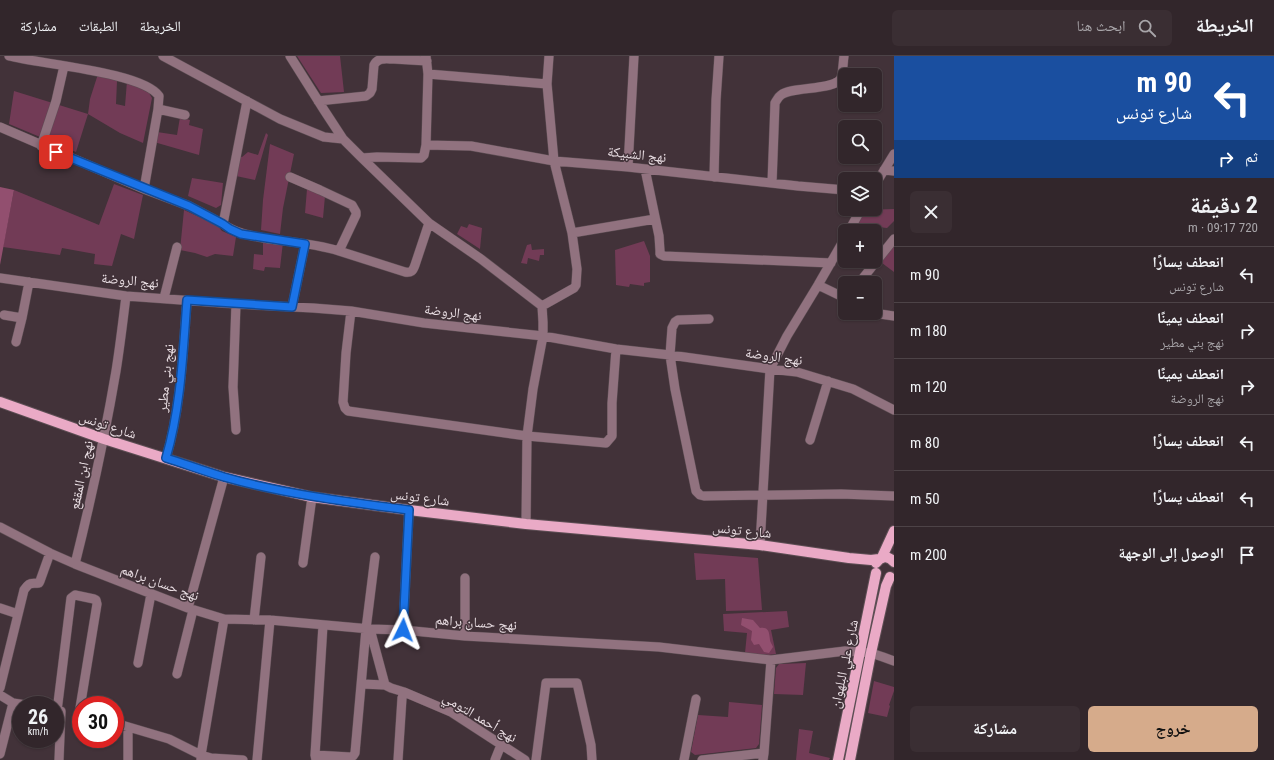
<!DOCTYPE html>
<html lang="ar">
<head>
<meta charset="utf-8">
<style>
  :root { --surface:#32262b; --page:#3a2e33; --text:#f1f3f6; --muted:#a8a5a9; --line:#4d4347; --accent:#d6ab8b }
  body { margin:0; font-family:"Roboto Condensed","Noto Naskh Arabic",sans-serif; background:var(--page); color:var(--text); direction:rtl; height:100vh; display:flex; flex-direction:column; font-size:15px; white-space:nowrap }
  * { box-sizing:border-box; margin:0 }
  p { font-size:13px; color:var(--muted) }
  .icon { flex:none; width:22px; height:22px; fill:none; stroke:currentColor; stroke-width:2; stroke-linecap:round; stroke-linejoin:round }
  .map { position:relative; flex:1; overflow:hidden; direction:ltr }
  .side { display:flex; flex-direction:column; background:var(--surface); width:380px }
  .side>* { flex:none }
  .top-card { background:#1a4fa0; color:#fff; overflow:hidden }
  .controls { position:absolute; left:838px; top:12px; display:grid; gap:8px }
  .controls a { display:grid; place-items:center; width:44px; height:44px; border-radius:6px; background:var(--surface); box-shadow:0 1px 3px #0004,0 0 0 1px var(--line); font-size:20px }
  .speed { position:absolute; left:12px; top:640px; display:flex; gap:8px; font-size:20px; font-weight:700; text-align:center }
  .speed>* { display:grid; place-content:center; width:52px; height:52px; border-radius:50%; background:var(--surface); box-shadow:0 1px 3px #0004,0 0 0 1px var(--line); line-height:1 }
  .speed small { font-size:10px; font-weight:400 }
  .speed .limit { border:6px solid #d22; background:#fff; color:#111 }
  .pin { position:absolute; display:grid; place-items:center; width:34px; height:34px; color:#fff; margin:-17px; border-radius:8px; box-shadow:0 2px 6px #0006 }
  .me { position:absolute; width:44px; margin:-22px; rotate:3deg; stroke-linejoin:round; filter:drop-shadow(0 0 3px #0008) }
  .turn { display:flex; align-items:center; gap:14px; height:84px; padding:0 16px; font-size:18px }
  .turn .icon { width:52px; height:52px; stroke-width:2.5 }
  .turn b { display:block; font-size:28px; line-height:34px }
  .then { display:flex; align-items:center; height:38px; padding:0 16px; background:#0003; gap:8px; font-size:15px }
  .round { display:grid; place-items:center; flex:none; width:42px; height:42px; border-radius:6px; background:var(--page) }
  .summary { display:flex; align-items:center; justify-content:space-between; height:68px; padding:0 16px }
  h1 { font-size:24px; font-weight:700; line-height:30px }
  .cta { display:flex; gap:8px; margin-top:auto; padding:8px 16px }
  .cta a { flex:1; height:46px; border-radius:6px; background:var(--accent); color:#111; font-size:16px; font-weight:700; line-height:46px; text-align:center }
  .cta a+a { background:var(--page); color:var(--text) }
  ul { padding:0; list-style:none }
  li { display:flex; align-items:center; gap:12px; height:56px; padding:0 16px; border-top:1px solid var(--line) }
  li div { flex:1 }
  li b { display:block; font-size:15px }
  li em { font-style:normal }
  header { display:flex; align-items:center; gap:24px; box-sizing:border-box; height:56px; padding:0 20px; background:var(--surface); border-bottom:1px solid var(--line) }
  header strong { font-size:19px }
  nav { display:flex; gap:22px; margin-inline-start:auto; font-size:14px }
  .search { width:280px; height:36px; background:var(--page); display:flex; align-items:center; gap:10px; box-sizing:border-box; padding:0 14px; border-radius:6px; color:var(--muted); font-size:15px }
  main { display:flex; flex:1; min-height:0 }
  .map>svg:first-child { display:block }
  .green { fill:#723b56 }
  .forest { fill:#924f6f }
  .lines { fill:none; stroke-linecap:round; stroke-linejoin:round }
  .minor-casing { stroke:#5d4e54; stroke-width:10 }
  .major-casing { stroke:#5d4e54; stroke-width:12 }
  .minor { stroke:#91727f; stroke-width:9 }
  .major { stroke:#eaaac6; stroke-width:10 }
  .route-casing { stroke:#114b97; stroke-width:10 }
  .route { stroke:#1a73e8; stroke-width:7 }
  .labels { text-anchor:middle; stroke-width:3; stroke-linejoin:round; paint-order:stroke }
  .street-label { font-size:14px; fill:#e9dee3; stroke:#423239 }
</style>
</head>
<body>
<header>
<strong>الخريطة</strong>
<div class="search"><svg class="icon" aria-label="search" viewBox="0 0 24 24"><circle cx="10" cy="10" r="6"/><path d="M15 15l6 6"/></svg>ابحث هنا</div>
<nav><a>الخريطة</a><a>الطبقات</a><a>مشاركة</a></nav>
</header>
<main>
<section class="side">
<div class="top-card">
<div class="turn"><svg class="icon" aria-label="left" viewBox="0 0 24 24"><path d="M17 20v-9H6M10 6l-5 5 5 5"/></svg><div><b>90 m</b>شارع تونس</div></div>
<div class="then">ثم<svg class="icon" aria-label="right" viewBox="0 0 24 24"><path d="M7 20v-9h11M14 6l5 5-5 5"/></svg></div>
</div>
<div class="summary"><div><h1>2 دقيقة</h1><p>720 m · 09:17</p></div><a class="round"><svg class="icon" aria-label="close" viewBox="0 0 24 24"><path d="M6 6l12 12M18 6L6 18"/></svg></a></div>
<ul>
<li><svg class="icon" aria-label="left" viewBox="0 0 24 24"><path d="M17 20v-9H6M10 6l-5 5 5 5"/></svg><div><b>انعطف يسارًا</b><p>شارع تونس</p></div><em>90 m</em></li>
<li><svg class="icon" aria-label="right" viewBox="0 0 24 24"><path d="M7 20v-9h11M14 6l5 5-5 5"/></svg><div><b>انعطف يمينًا</b><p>نهج بني مطير</p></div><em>180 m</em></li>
<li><svg class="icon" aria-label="right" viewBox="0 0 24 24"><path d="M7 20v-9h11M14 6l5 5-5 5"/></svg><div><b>انعطف يمينًا</b><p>نهج الروضة</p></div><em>120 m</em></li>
<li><svg class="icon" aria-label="left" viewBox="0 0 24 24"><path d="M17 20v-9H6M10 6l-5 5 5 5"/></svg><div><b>انعطف يسارًا</b></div><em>80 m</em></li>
<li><svg class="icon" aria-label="left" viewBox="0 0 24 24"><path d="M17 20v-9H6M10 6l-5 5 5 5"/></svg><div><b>انعطف يسارًا</b></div><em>50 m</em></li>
<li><svg class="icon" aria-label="arrive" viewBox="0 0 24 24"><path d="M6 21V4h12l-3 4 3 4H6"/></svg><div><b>الوصول إلى الوجهة</b></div><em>200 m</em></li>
</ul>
<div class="cta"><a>خروج</a><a>مشاركة</a></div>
</section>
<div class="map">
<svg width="894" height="704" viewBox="0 0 894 704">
  <rect width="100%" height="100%" fill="#423239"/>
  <path class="green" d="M 297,0 L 340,0 L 344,36 L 321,37 Z
    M 98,18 L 117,25 L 116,48 L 125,50 L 127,25 L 149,37 L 152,42 L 143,87 L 120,77 L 88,58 L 76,96 L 9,68 L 14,35 L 88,58 L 90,43 Z
    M 180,61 L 190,64 L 189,69 L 203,73 L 199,99 L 154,86 L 157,76 L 177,79 Z
    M 266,77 L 268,79 L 255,124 L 236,120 L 238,100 L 242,101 L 248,96 L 258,99 Z
    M 270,88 L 294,98 L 283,152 L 280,178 L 261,174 L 263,144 Z
    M 192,122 L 223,127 L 221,149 L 216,152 L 188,140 Z
    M 114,128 L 143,139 L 134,183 L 121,178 L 112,210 L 94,208 L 95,198 L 62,192 L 60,199 L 3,191 L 14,134 L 99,169 Z
    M 307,133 L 325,140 L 323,162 L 305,157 Z
    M 894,153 L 894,165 L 887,172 L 854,168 L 866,154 Z
    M 184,154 L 217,169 L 222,175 L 236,181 L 233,200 L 215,198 L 207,201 L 195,197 L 180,194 Z
    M 469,168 L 482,172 L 480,193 L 457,178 L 461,170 L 467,172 Z
    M 263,185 L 283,186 L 280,212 L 265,211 L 264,215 L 253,213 L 254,198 L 263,199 Z
    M 644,185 L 650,200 L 650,226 L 644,227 L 644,230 L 630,228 L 629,231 L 616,229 L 615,194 Z
    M 894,187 L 894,216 L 878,204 Z
    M 531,188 L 532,194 L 544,193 L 544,199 L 540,199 L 539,205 L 528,202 L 527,208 L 521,207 L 527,189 Z
    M 694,497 L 758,502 L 762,554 L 726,555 L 725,523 L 696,524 Z
    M 787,555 L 789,571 L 771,574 L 776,598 L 768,599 L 745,597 L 747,577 L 724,575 L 723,558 Z
    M 806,607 L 803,639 L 774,638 L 776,612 L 779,608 Z
    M 874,625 L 894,631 L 894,635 L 889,649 L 890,650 L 887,661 L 868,657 Z
    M 729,646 L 762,649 L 759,688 L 756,692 L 695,699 L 691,696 L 698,659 L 728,661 Z
    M 799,673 L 813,675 L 809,697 L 830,702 L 829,704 L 796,704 Z"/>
  <path class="forest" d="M 0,131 L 14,134 L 0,209 Z
    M 742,562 L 753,564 L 760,572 C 769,571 769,576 770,584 C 770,586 772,588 773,591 L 769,597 L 764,596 L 759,588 L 754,589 L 751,584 L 752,575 L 741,569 Z"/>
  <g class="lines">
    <defs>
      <path id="minor" d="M 9,0 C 39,8 143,16 159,40 L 158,53 L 144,133
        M 163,0 L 280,63 L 324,81 L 343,83
        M 290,0 L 324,54 L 343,83 L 362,102 L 429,167 L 481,203 L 542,250 L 543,266 L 543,280 L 533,333 L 527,380 L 526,468
        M 395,0 L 394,3 L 427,5
        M 428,18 L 547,28
        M 247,45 L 223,168 C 237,178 252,180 269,183 C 292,186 317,188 339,195 L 356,159 L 356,156 L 352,149 L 320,134 L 290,121
        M 318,45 L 366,40 L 370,37 L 372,33 L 374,9 C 378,1 386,3 394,3
        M 158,53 L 185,59
        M 0,71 L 144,133 L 189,150 L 223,168
        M 426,89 L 471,90 L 554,105 L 628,111 L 798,130 L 845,134
        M 41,90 L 56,45 L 64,10
        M 362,102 L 377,101 L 421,102 L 424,99 L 426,89 L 428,18 L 426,0
        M 628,111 L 634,0
        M 645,113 L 659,180 L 660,195 L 660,198 L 664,200 L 831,207
        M 884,114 L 894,115
        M 714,121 L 716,44 L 719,0
        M 772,127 L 775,47 C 777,44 778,41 781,39 C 792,30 835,35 841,22 C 843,16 843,7 844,0
        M 875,129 L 894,98
        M 849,175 L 861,153
        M 572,177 L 655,163
        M 339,195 L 405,216 C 411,217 413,215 415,209 L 429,167
        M 0,222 L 126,240 L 236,248 L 313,252 L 351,255 L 424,267 L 543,280 L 616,293 L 670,299 L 770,313 L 797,316 L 853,333 L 894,354
        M 859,227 L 894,183
        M 818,229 L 845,242
        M 164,242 L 177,191
        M 236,248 L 233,331 L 236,374
        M 542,250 L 574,232 L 576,229 L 577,213 L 572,177 L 554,105 L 547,28 L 549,0
        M 292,251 L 305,188
        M 351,255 L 346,297 L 343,346 L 345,352 L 348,355 L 527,380 L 606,387 L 612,380 L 612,347 L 616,293
        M 875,256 L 880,258 L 894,260
        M 4,259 L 22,262
        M 709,263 L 678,264 L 675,266 L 672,272 L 670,299 L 675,333 L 696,435 L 700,439 L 704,440 L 841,438 L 894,440
        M 16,286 L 22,262 L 29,226
        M 810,384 L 828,325
        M 166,402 C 181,351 183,296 187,244
        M 0,471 L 50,497 L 75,508 L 188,552 L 224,563 L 270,564 L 370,573 L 403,574 L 465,580 L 659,591 L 771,604 L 845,595 L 871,597 L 883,601 L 894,605
        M 760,489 L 770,313 L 787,280 L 818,229 L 845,182
        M 303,507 L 312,441
        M 75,508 C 91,444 105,380 116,315 C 120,290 123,265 126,240
        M 0,552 L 18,558
        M 188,552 L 224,421
        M 254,564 L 261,501
        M 370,573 L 385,629 L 391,632 L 404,636 L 451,656 L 525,704
        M 403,574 L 409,454
        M 465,580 L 465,522
        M 138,607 L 151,538
        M 177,618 L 193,554
        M 362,628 L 385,629
        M 0,632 L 24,534 C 30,526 29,528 39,527 L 40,525 L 50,497
        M 0,639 L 13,647 L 26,649
        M 57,655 L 71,542 L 75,539 L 94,543 L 96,544 L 97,548 L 79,658 L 81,658
        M 115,667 L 169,683 L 201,699 L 224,563
        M 0,698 L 13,647
        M 315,699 L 350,701 L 353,700 L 355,697 L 366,573 L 375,501
        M 59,704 L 61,655
        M 128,704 L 128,671
        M 201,704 L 201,699 L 211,702 L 243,704
        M 257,704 L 270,564
        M 316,704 L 315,699 L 323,569
        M 398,704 L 402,642 L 404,636
        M 495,704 L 501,689
        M 536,704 L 546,627 L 577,627 L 591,689 L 592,704
        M 684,704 L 696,643
        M 702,704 L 764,697
        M 763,704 L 764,697 L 771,604"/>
      <path id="major" d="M 0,346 L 104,383 L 224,421 L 312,441 L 409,454 L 526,468 L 760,489 L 849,502 L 871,504 L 879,503
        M 882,501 L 894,475
        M 876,507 C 881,500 888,499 894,506
        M 838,704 L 876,517
        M 850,704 L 871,597 L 886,530 L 890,521"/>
    </defs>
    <use href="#minor" class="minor-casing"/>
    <use href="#major" class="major-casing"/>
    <use href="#minor" class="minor"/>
    <use href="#major" class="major"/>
  </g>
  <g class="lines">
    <defs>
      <path id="route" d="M 56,96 L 189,150 L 223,168 L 230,173 L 241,178 L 305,188 L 292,251 L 187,244 C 183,296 181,351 166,402 C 185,408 204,415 224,421 C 284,438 347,446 409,454 L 403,574"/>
    </defs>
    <use href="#route" class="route-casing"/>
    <use href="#route" class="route"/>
  </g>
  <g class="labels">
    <g class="street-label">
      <text transform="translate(637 98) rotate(6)" y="5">نهج الشبيكة</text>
      <text transform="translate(130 224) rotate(5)" y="5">نهج الروضة</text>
      <text transform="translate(453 256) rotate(7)" y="5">نهج الروضة</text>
      <text transform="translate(774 300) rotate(8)" y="5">نهج الروضة</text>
      <text transform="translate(165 322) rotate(-84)" y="5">نهج بني مطير</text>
      <text transform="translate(108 369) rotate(18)" y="5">شارع تونس</text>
      <text transform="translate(81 419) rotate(-78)" y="5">نهج ابن المقفع</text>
      <text transform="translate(420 441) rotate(7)" y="5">شارع تونس</text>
      <text transform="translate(742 474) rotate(6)" y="5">شارع تونس</text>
      <text transform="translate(160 526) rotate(20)" y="5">نهج حسان براهم</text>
      <text transform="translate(476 566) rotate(4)" y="5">نهج حسان براهم</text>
      <text transform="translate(844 608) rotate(-78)" y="5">شارع علي البلهوان</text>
      <text transform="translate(480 661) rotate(31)" y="5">نهج أحمد التومي</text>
    </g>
  </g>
</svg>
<div class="controls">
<a><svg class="icon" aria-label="sound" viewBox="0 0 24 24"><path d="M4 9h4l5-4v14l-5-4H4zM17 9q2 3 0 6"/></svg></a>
<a><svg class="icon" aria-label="search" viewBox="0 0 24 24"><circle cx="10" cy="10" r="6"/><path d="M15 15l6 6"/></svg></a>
<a><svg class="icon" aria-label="layers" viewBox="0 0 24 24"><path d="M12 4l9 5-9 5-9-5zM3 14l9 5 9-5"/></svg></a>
<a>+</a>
<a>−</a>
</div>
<div class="speed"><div>26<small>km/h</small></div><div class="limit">30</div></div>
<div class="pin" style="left:56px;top:96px;background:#d93025"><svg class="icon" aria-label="arrive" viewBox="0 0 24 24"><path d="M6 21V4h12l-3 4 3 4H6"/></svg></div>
<svg class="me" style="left:403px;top:574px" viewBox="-20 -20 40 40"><path d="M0-17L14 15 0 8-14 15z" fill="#1a73e8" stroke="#fff" stroke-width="4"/></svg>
</div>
</main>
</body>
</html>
